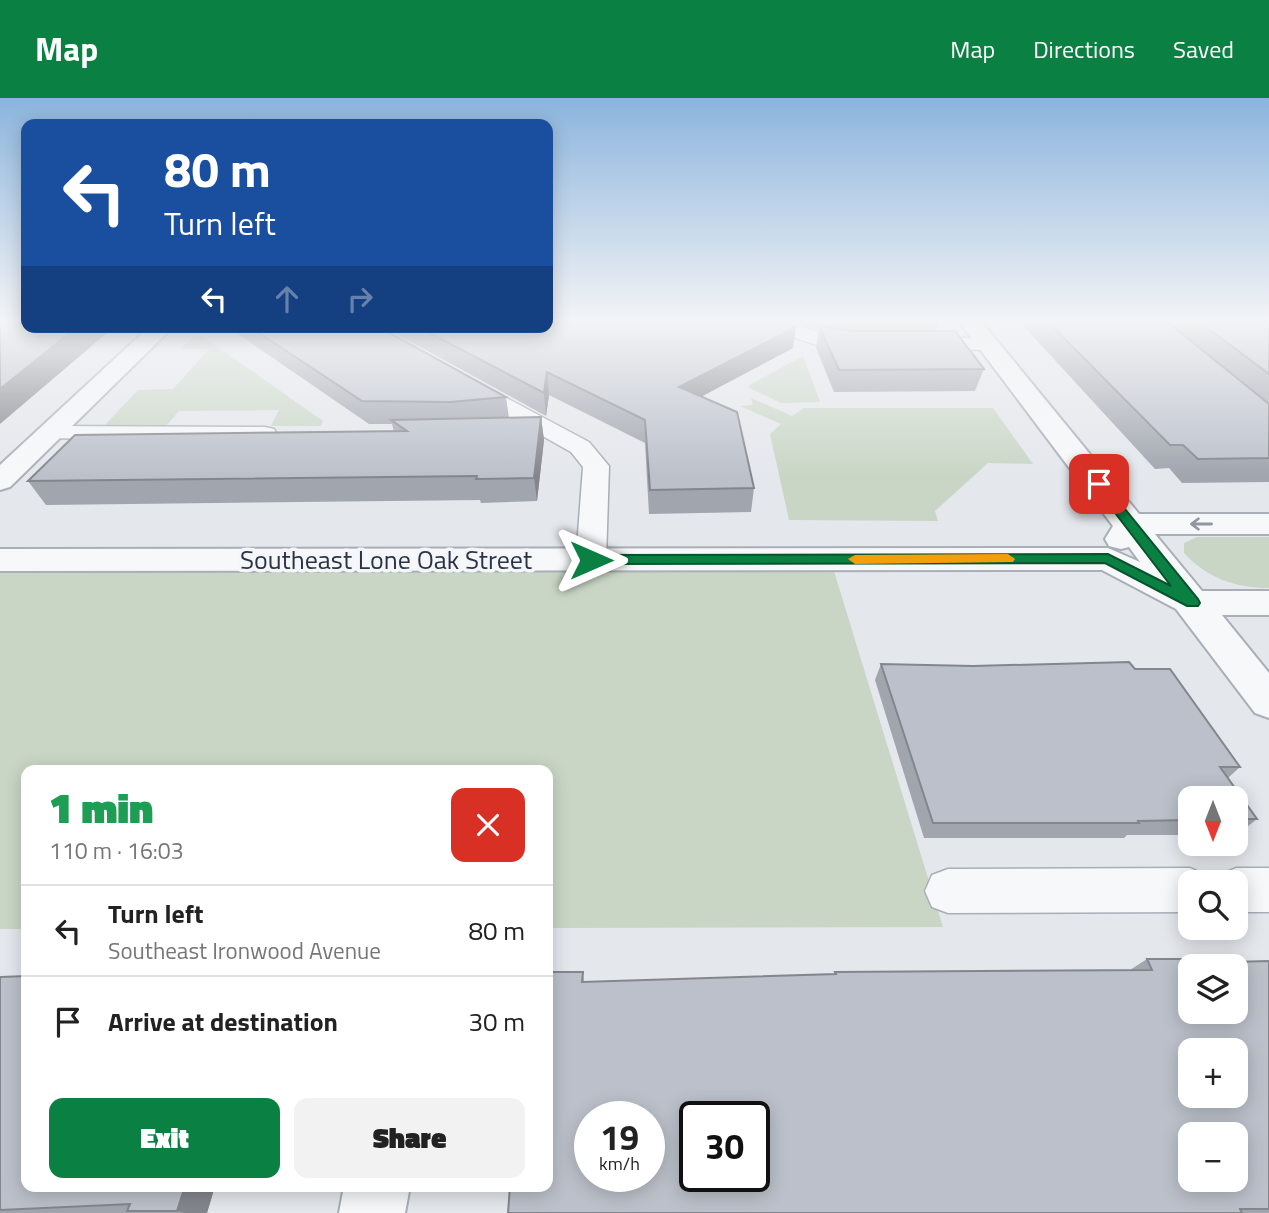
<!DOCTYPE html>
<html lang="en">
<head>
<meta charset="utf-8">
<style>
  :root { --surface:#fff; --page:#f2f2f2; --text:#222; --muted:#767676; --line:#e0e0e0; --accent:#0b8043 }
  body { margin:0; font-family:"Titillium Web",sans-serif; background:var(--page); color:var(--text); height:100vh; display:flex; flex-direction:column; font-size:26px; white-space:nowrap }
  * { box-sizing:border-box; margin:0 }
  p { font-size:23px; color:var(--muted) }
  .icon { flex:none; width:38px; height:38px; fill:none; stroke:currentColor; stroke-width:2; stroke-linecap:round; stroke-linejoin:round }
  .map { position:relative; flex:1; overflow:hidden }
  .panel { position:absolute; left:21px; top:667px; width:532px; height:427px; display:flex; flex-direction:column; background:var(--surface); border-radius:14px; box-shadow:0 4px 18px #0003 }
  .panel>* { flex:none }
  .guide { position:absolute; left:21px; top:21px; width:532px; height:214px; border-radius:14px; box-shadow:0 4px 18px #0003; background:#1a4fa0; color:#fff; overflow:hidden }
  .needle { width:46px; rotate:180deg }
  .buttons { position:absolute; left:1178px; top:688px; display:grid; gap:14px }
  .buttons a { display:grid; place-items:center; width:70px; height:70px; border-radius:14px; background:var(--surface); box-shadow:0 4px 18px #0003; font-size:35px }
  .speed { position:absolute; left:574px; top:1003px; display:flex; gap:14px; font-size:35px; font-weight:700; text-align:center }
  .speed>* { display:grid; place-content:center; width:91px; height:91px; border-radius:50%; background:var(--surface); box-shadow:0 4px 18px #0003; line-height:1 }
  .speed small { font-size:18px; font-weight:400 }
  .speed .limit { border:4px solid #111; border-radius:10px; background:#fff; color:#111 }
  .pin { position:absolute; display:grid; place-items:center; width:60px; height:60px; color:#fff; margin:-30px; border-radius:14px; box-shadow:0 4px 10px #0006 }
  .me { position:absolute; width:77px; margin:-38px; rotate:90deg; stroke-linejoin:round; filter:drop-shadow(0 0 5px #0008) }
  .turn { display:flex; align-items:center; gap:24px; height:147px; padding:0 28px; font-size:32px }
  .turn .icon { width:91px; height:91px; stroke-width:2.5 }
  .turn b { display:block; font-size:49px; line-height:60px }
  .lanes { display:flex; align-items:center; height:66px; padding:0 28px; background:#0003; justify-content:center; gap:35px; direction:ltr }
  .lanes .off { opacity:.35 }
  .round { display:grid; place-items:center; flex:none; width:74px; height:74px; border-radius:14px; background:var(--page) }
  .head { display:flex; align-items:center; justify-content:space-between; height:119px; padding:0 28px }
  h1 { font-size:42px; font-weight:800; line-height:52px; color:#1e9e55 }
  .primary-button { display:flex; gap:14px; margin-top:auto; padding:14px 28px }
  .primary-button a { flex:1; height:80px; border-radius:14px; background:var(--accent); color:#fff; font-size:28px; font-weight:800; line-height:80px; text-align:center }
  .primary-button a+a { background:var(--page); color:var(--text) }
  ul { padding:0; list-style:none }
  li { display:flex; align-items:center; gap:21px; height:91px; padding:0 28px; border-top:2px solid var(--line) }
  li div { flex:1 }
  li b { display:block; font-size:26px }
  li em { font-style:normal }
  header { display:flex; align-items:center; gap:42px; box-sizing:border-box; height:98px; padding:0 35px; background:var(--accent); color:#fff }
  header strong { font-size:33px }
  nav { display:flex; gap:38px; margin-inline-start:auto; font-size:24px }
  .map>svg:first-child { display:block }
  .green { fill:#c9d6c5 }
  .lines { fill:none; stroke-linecap:round; stroke-linejoin:round }
  .lane-casing { stroke:#a9aeb7; stroke-width:3 }
  .street-casing { stroke:#a9aeb7; stroke-width:4 }
  .lane { fill:#f7f8fa; fill-rule:evenodd }
  .street { fill:#f7f8fa; fill-rule:evenodd }
  .wall { fill:#a1a5ae }
  .shaded-wall { fill:#83868d }
  .building { fill:#bbc0ca; stroke:#83868d; stroke-width:2; fill-rule:evenodd }
  .oneway { stroke:#9196a0 }
  .route { fill:#0b8043; stroke:#07532c; stroke-width:2 }
  .slow { fill:#f59e0b }
  .labels { text-anchor:middle; stroke-width:7; stroke-linejoin:round; paint-order:stroke }
  .street-label { font-size:26px; fill:#2b3445; stroke:#f4f6f9 }
</style>
</head>
<body>
<header>
<strong>Map</strong>
<nav><a>Map</a><a>Directions</a><a>Saved</a></nav>
</header>
<div class="map">
<svg width="1269" height="1115" viewBox="0 0 1269 1115">
  <rect width="100%" height="100%" fill="#e4e7ec"/>
  <path class="green" d="M 194,238 L 202,238 L 323,323 L 321,328 L 271,328 L 279,312 L 179,313 L 166,328 L 104,328 L 138,292 L 173,291 L 209,251 L 179,251 Z
    M 803,258 L 820,304 L 781,305 L 749,290 L 749,287 Z
    M 751,300 L 792,318 L 804,310 L 993,310 L 1033,366 L 988,365 L 935,413 L 938,423 L 789,422 L 770,336 L 781,326 L 740,308 L 753,307 Z
    M 1197,439 L 1269,439 L 1269,490 C 1235,490 1207,480 1184,455 L 1184,445 Z
    M 833,470 L 943,829 L 548,830 L 548,672 L 26,672 L 26,831 L 0,831 L 0,474 Z"/>
  <g class="lines">
    <defs>
      <path id="lane" d="M 757,222 L 785,222 L 826,237 L 873,242 L 876,246 L 873,250 C 835,260 795,239 760,226 Z
        M 918,240 L 988,240 L 995,242 L 998,246 L 995,250 L 988,252 L 911,250 L 908,246 L 911,242 Z
        M 467,279 L 589,344 L 609,368 L 606,462 L 602,469 L 591,472 L 580,469 L 576,462 L 583,369 L 571,354 L 459,291 L 456,286 L 459,281 Z
        M 51,328 L 265,329 L 274,331 L 277,336 L 274,341 L 265,343 L 42,340 L 39,335 L 42,330 Z
        M 1190,770 L 1206,777 L 1209,784 L 1190,784 L 1190,814 L 948,815 L 932,809 L 925,793 L 932,777 L 948,771 Z
        M 1236,770 L 1269,770 L 1269,814 L 1236,814 L 1236,784 L 1217,784 L 1220,777 Z"/>
      <path id="street" d="M 958,222 L 980,222 L 1139,416 L 1269,416 L 1269,436 L 1155,436 L 1202,493 L 1269,493 L 1269,517 L 1222,517 L 1269,575 L 1269,620 L 1255,615 L 1176,511 L 1102,472 L 0,473 L 0,451 L 1108,450 L 1140,464 L 1129,449 L 1121,451 L 1109,448 L 1105,441 L 1113,428 Z
        M 149,229 L 173,229 L 10,389 L 0,392 L 0,367 Z
        M 344,1088 L 410,1088 L 405,1115 L 339,1115 Z"/>
    </defs>
    <use href="#lane" class="lane-casing"/>
    <use href="#street" class="street-casing"/>
    <use href="#lane" class="lane"/>
    <use href="#street" class="street"/>
  </g>
  <path class="wall" d="M 804,222 L 940,222 L 936,233 L 984,271 L 975,293 L 834,294 L 816,250 L 819,231 L 806,227 Z
    M 1018,222 L 1269,222 L 1269,384 L 1182,385 L 1169,370 L 1155,371 Z
    M 228,229 L 379,229 L 506,299 L 509,320 L 541,319 L 544,342 L 537,403 L 481,405 L 480,402 L 46,407 L 28,383 L 394,334 L 392,326 L 369,326 Z
    M 384,229 L 796,229 L 793,250 L 702,298 L 754,390 L 751,414 L 649,416 L 645,345 L 549,297 L 546,318 Z
    M 881,566 L 1135,571 L 1240,669 L 1228,680 L 1257,721 L 1238,736 L 1236,736 L 1236,700 L 1190,700 L 1190,737 L 1127,737 L 1124,740 L 924,740 L 875,582 Z
    M 1147,861 L 1232,864 L 1269,863 L 1269,1115 L 508,1115 L 583,874 L 584,884 L 834,877 L 835,874 L 1130,872 Z
    M 0,879 L 215,1088 L 207,1115 L 0,1115 Z"/>
  <path class="shaded-wall" d="M 77,229 L 114,229 L 0,326 L 0,291 Z
    M 796,229 L 793,250 L 678,311 L 679,289 Z
    M 547,274 L 549,297 L 546,318 L 544,295 Z
    M 541,319 L 544,342 L 537,403 L 534,380 Z
    M 185,1088 L 215,1088 L 207,1115 L 185,1115 L 177,1113 Z"/>
  <path class="building" d="M 3,222 L 26,222 L 26,229 L 77,229 L 0,291 L 0,224 Z
    M 548,222 L 776,222 L 796,229 L 679,289 L 737,314 L 754,390 L 650,392 L 645,322 L 547,274 L 544,295 L 418,229 L 548,229 Z
    M 1046,222 L 1165,222 L 1269,306 L 1269,360 L 1198,361 L 1183,347 L 1170,347 Z
    M 1197,222 L 1269,222 L 1269,276 Z
    M 819,228 L 852,233 L 955,233 L 984,271 L 839,272 Z
    M 250,229 L 379,229 L 506,299 L 450,304 L 362,303 Z
    M 541,319 L 534,380 L 476,381 L 477,378 L 28,383 L 75,337 L 407,333 L 391,322 Z
    M 1129,564 L 1135,571 L 1170,571 L 1240,669 L 1220,669 L 1257,721 L 1236,721 L 1236,700 L 1190,700 L 1190,722 L 1138,723 L 1139,725 L 933,725 L 881,566 L 973,568 Z
    M 1147,861 L 1230,861 L 1232,864 L 1269,863 L 1269,1111 L 1240,1111 L 1242,1115 L 508,1115 L 510,1088 L 548,1088 L 548,874 L 583,874 L 582,884 L 836,876 L 835,874 L 1152,872 ZM 1190,868 L 1236,868 L 1236,914 L 1190,914 ZM 1190,952 L 1236,952 L 1236,998 L 1190,998 ZM 590,1018 L 649,1018 L 649,1078 L 590,1078 ZM 695,1018 L 754,1018 L 754,1078 L 695,1078 ZM 1190,1036 L 1236,1036 L 1236,1082 L 1190,1082 Z
    M 26,878 L 26,1088 L 185,1088 L 177,1113 L 127,1113 L 130,1106 L 0,1112 L 0,879 Z"/>
  <defs><path id="oneway-shaft" d="M-6 0H5M1.5-3L5.5 0L1.5 3" fill="none" stroke-width="1.6" stroke-linecap="round" stroke-linejoin="round" transform="scale(1.75)"/></defs>
  <use class="oneway" href="#oneway-shaft" transform="translate(1201 426) rotate(180)"/>
  <linearGradient id="sky" x2="0" y2="1"><stop stop-color="#8bb4dd"/><stop offset="0.59" stop-color="#f3f4f6"/><stop offset="1" stop-color="#f3f4f6" stop-opacity="0"/></linearGradient>
  <rect width="1269" height="378" fill="url(#sky)"/>
  <path class="route" d="M 1099,383 L 1103,384 L 1198,501 L 1200,505 L 1198,508 L 1187,508 L 1105,465 L 591,466 L 584,462 L 591,457 L 1108,456 L 1171,488 L 1093,386 Z"/>
  <path class="slow" d="M 1008,456 L 1015,461 L 1013,464 L 855,466 L 848,461 L 855,457 Z"/>
  <g class="labels">
    <g class="street-label">
      <text x="386" y="471">Southeast Lone Oak Street</text>
    </g>
  </g>
</svg>
<div class="buttons">
<a><svg class="needle" viewBox="-14 -14 28 28"><path d="M0-13l5 13h-10z" fill="#e53935"/><path d="M0 13l5-13h-10z" fill="#767676"/></svg></a>
<a><svg class="icon" aria-label="search" viewBox="0 0 24 24"><circle cx="10" cy="10" r="6"/><path d="M15 15l6 6"/></svg></a>
<a><svg class="icon" aria-label="layers" viewBox="0 0 24 24"><path d="M12 4l9 5-9 5-9-5zM3 14l9 5 9-5"/></svg></a>
<a>+</a>
<a>−</a>
</div>
<div class="speed"><div>19<small>km/h</small></div><div class="limit">30</div></div>
<div class="pin" style="left:1099px;top:386px;background:#d93025"><svg class="icon" aria-label="arrive" viewBox="0 0 24 24"><path d="M6 21V4h12l-3 4 3 4H6"/></svg></div>
<svg class="me" style="left:591px;top:462px" viewBox="-20 -20 40 40"><path d="M0-17L14 15 0 8-14 15z" fill="#0b8043" stroke="#fff" stroke-width="4"/></svg>
<div class="guide">
<div class="turn"><svg class="icon" aria-label="left" viewBox="0 0 24 24"><path d="M17 20v-9H6M10 6l-5 5 5 5"/></svg><div><b>80 m</b>Turn left</div></div>
<div class="lanes"><svg class="icon" aria-label="left" viewBox="0 0 24 24"><path d="M17 20v-9H6M10 6l-5 5 5 5"/></svg><svg class="icon off" aria-label="ahead" viewBox="0 0 24 24"><path d="M12 20V5M6 11l6-6 6 6"/></svg><svg class="icon off" aria-label="right" viewBox="0 0 24 24"><path d="M7 20v-9h11M14 6l5 5-5 5"/></svg></div>
</div>
<section class="panel">
<div class="head"><div><h1>1 min</h1><p>110 m · 16:03</p></div><a class="round" style="background:#d93025;color:#fff"><svg class="icon" aria-label="close" viewBox="0 0 24 24"><path d="M6 6l12 12M18 6L6 18"/></svg></a></div>
<ul>
<li><svg class="icon" aria-label="left" viewBox="0 0 24 24"><path d="M17 20v-9H6M10 6l-5 5 5 5"/></svg><div><b>Turn left</b><p>Southeast Ironwood Avenue</p></div><em>80 m</em></li>
<li><svg class="icon" aria-label="arrive" viewBox="0 0 24 24"><path d="M6 21V4h12l-3 4 3 4H6"/></svg><div><b>Arrive at destination</b></div><em>30 m</em></li>
</ul>
<div class="primary-button"><a>Exit</a><a>Share</a></div>
</section>
</div>
</body>
</html>
